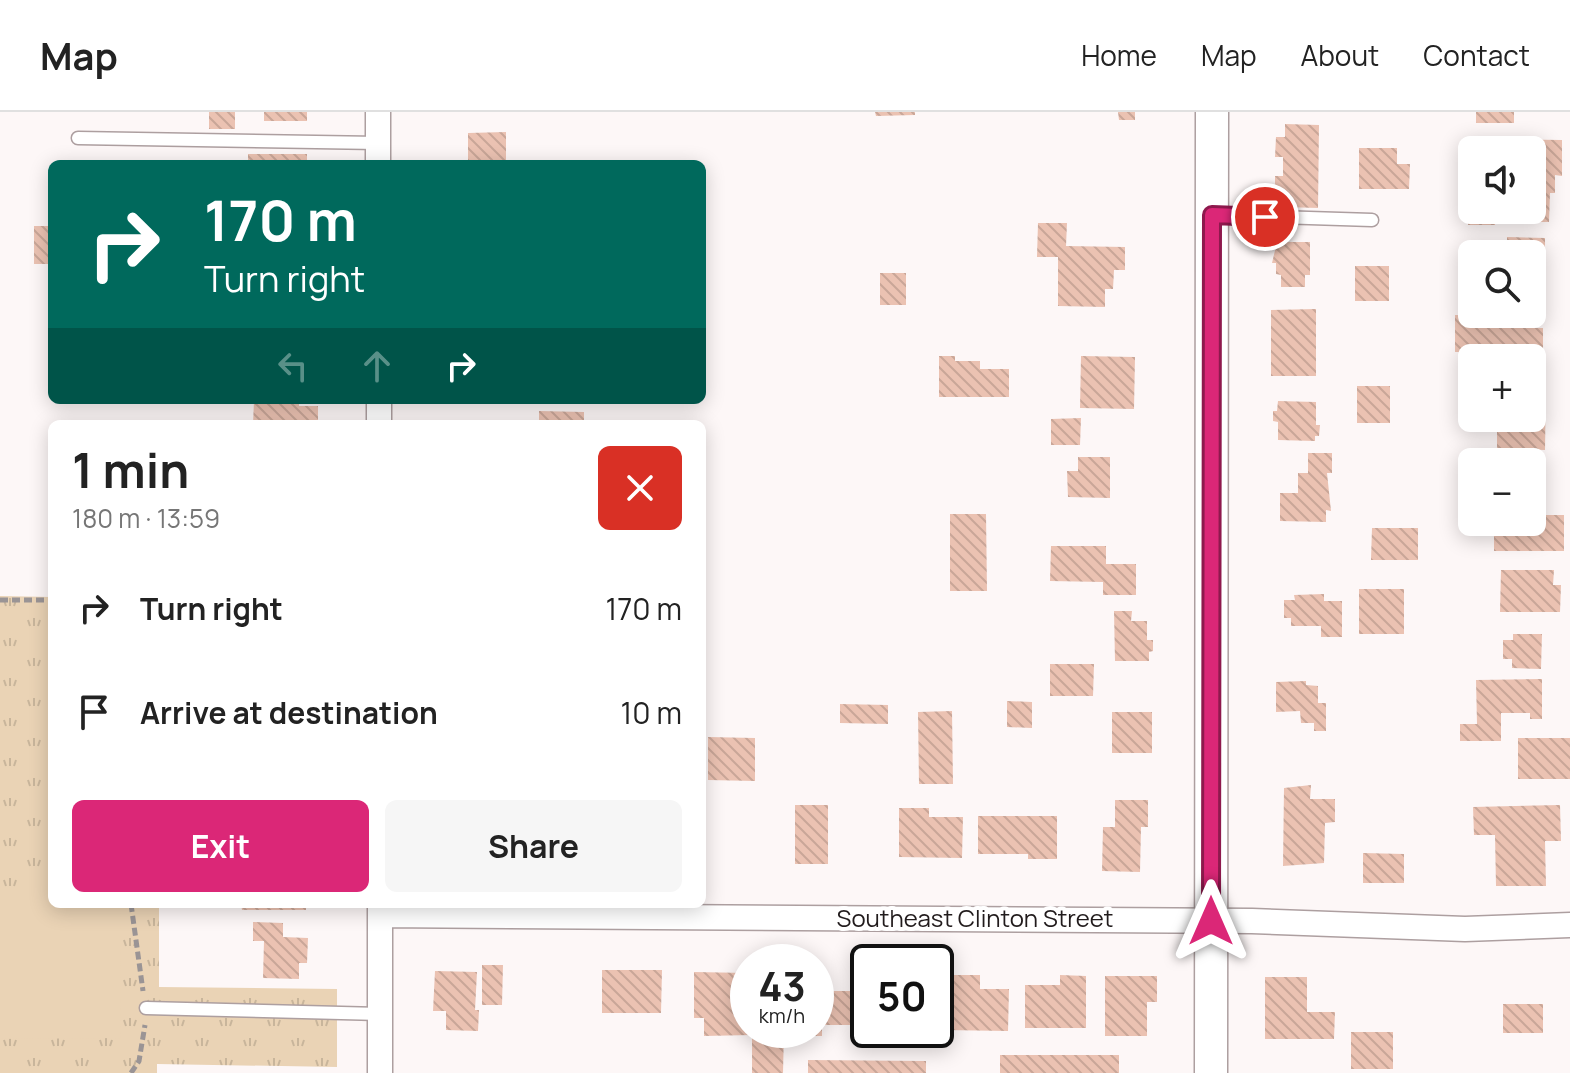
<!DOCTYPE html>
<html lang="en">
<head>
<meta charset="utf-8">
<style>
  :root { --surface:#fff; --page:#f6f6f6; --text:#222; --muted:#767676; --line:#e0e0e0; --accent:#db2777 }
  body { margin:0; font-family:Manrope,sans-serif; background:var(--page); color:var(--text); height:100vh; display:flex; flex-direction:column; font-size:30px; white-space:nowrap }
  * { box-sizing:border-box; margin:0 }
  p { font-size:26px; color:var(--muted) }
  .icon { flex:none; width:44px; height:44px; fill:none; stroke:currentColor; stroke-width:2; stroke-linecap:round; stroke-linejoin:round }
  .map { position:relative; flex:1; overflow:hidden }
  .side { position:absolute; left:48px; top:308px; width:658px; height:488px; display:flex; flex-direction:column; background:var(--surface); border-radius:12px; box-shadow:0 4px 20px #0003 }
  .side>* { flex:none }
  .top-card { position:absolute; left:48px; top:48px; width:658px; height:244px; border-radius:12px; box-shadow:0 4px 20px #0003; background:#00695c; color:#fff; overflow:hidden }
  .fabs { position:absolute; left:1458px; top:24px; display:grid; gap:16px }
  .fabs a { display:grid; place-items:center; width:88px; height:88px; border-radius:12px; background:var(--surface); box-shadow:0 4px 20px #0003; font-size:40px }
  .speed { position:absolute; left:730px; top:832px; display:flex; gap:16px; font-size:40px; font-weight:700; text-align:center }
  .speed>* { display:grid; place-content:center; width:104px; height:104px; border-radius:50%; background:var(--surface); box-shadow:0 4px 20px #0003; line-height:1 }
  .speed small { font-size:20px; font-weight:400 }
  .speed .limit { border:4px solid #111; border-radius:12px; background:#fff; color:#111 }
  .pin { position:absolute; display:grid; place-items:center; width:68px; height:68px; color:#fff; margin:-34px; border:4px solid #fff; border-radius:50%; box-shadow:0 2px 8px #0007 }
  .me { position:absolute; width:88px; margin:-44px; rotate:0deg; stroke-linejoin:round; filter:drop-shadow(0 0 6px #0008) }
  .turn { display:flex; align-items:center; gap:28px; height:168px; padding:0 24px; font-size:36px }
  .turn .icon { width:104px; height:104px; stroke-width:2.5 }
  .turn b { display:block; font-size:56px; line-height:68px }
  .lanes { display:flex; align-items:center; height:76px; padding:0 24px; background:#0003; justify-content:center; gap:40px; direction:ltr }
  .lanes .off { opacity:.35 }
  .round { display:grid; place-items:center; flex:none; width:84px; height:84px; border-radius:12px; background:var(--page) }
  .head { display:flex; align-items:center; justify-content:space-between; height:136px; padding:0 24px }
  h1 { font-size:48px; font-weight:700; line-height:60px }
  .cta { display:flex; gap:16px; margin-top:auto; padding:16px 24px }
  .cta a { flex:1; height:92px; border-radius:12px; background:var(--accent); color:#fff; font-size:32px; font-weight:700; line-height:92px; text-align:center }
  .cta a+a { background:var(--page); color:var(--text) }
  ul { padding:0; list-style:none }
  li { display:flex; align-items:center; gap:24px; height:104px; padding:0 24px }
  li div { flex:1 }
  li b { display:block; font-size:30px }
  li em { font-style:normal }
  header { display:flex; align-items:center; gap:48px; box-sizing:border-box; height:112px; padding:0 40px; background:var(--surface); border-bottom:2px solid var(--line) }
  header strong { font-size:38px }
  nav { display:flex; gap:44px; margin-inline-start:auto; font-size:28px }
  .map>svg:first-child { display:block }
  .park { fill:url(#park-tufts) }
  .pitch { fill:#ead3b5 }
  .building { fill:url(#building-back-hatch) }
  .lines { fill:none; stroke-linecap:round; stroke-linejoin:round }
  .lane-casing { stroke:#ad9fa0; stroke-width:15 }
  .street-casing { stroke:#ad9fa0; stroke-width:27 }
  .secondary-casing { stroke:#ad9fa0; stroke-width:35 }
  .path { stroke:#9a9495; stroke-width:5; stroke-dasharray:8 4; stroke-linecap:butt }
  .lane { stroke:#fff; stroke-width:12 }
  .street { stroke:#fff; stroke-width:24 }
  .secondary { stroke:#fff; stroke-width:32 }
  .route-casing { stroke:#8e194d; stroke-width:20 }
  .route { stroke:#db2777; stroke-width:14 }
  .labels { text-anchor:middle; stroke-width:8; stroke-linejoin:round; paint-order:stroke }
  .street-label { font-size:24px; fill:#211b1c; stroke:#fff }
</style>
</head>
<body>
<header>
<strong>Map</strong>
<nav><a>Home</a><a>Map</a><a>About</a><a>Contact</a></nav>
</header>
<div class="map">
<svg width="1570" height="961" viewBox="0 0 1570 961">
  <defs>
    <pattern id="park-tufts" width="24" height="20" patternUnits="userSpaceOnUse" patternTransform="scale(2)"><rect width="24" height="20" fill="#ead3b5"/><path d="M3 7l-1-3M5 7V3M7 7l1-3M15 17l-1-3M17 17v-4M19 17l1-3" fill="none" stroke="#c8b59b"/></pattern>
    <pattern id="building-back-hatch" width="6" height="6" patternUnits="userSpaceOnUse" patternTransform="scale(2)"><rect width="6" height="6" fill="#ebc2b2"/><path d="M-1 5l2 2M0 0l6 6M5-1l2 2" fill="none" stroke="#c9a698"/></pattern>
  </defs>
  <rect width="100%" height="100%" fill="#fdf7f7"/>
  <path class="park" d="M 0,484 L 52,485 L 52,792 L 159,792 L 159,875 L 337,877 L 337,955 L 157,952 L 157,961 L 0,961 Z"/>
  <path class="pitch" d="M 0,786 L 52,786 L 52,792 L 120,792 L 121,926 L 0,927 Z"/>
  <path class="building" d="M 209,0 L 235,0 L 235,17 L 209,17 Z
    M 264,0 L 307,0 L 307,9 L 264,9 Z
    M 875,0 L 915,0 L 915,3 L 876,4 Z
    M 1118,0 L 1135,0 L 1135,8 L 1119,8 Z
    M 1476,0 L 1514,0 L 1514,11 L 1476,11 Z
    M 1285,12 L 1319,13 L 1318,96 L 1283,95 L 1283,84 L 1275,84 L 1275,64 L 1283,64 L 1283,45 L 1275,45 L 1276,25 L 1285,25 Z
    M 506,20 L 506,52 L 468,52 L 468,21 Z
    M 1493,27 L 1562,28 L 1562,64 L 1555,63 L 1555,81 L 1550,81 L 1549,110 L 1521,110 L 1521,98 L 1532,98 L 1532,38 L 1493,38 Z
    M 1359,36 L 1397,36 L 1397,52 L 1410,52 L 1409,77 L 1359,77 Z
    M 248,42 L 307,42 L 307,52 L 248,52 Z
    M 1469,82 L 1472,82 L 1472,98 L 1496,98 L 1495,113 L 1468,113 Z
    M 1038,111 L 1067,111 L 1066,134 L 1125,135 L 1125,158 L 1114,158 L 1113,177 L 1105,177 L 1105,195 L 1058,194 L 1058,145 L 1037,145 Z
    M 34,114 L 52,114 L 52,152 L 34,152 Z
    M 1507,125 L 1545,126 L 1545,190 L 1532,190 L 1532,142 L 1507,142 Z
    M 1277,130 L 1310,130 L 1310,163 L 1305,163 L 1305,175 L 1281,175 L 1281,163 L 1276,162 L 1276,151 L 1272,151 Z
    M 1355,154 L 1389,154 L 1389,189 L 1355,189 Z
    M 880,161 L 906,161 L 906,193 L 880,193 Z
    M 1316,197 L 1316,264 L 1271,264 L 1271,198 Z
    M 1455,203 L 1516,204 L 1515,216 L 1543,216 L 1543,254 L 1532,254 L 1532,246 L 1479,246 L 1479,240 L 1455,240 Z
    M 939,244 L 955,244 L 955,249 L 980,249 L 980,257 L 1009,257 L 1009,285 L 939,285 Z
    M 1081,244 L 1135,245 L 1134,297 L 1080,296 Z
    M 1532,270 L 1546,270 L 1545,338 L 1497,336 L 1497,306 L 1532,306 Z
    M 1357,274 L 1390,274 L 1390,311 L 1357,311 Z
    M 269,288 L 299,288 L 299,294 L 318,294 L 318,312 L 253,312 L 254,289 L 269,290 Z
    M 1278,289 L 1316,290 L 1316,313 L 1320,313 L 1319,324 L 1315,324 L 1315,329 L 1278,328 L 1278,310 L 1273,309 L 1273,299 L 1277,299 Z
    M 539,299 L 584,300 L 584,312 L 539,312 Z
    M 1081,306 L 1080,333 L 1051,333 L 1051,307 Z
    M 1308,341 L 1332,341 L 1332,361 L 1327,361 L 1331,399 L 1326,398 L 1326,410 L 1280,409 L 1280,381 L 1298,381 L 1298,361 L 1308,361 Z
    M 1078,345 L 1110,345 L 1110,386 L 1068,385 L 1067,359 L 1078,359 Z
    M 1532,349 L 1535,349 L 1536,381 L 1532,382 Z
    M 950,402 L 986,402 L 987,479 L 950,479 Z
    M 1532,403 L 1564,403 L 1564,439 L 1494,439 L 1494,410 L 1532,410 Z
    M 1372,416 L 1418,416 L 1418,448 L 1371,448 Z
    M 1051,434 L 1106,434 L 1106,452 L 1136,452 L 1136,483 L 1103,483 L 1103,470 L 1050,469 Z
    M 1501,458 L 1554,458 L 1553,473 L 1561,473 L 1560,500 L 1500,500 Z
    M 1359,477 L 1404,477 L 1404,522 L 1359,522 Z
    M 1324,482 L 1324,489 L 1342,489 L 1342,525 L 1321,525 L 1321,514 L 1291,514 L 1291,506 L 1284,506 L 1284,488 L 1295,488 L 1294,483 Z
    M 1114,499 L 1132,499 L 1131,509 L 1147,509 L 1147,528 L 1153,528 L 1153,539 L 1149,540 L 1149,549 L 1115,549 Z
    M 1513,522 L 1542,522 L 1541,557 L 1512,556 L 1512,547 L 1503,547 L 1503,528 L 1513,528 Z
    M 1050,552 L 1094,552 L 1093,584 L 1050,584 Z
    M 1542,567 L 1542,607 L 1530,607 L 1530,601 L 1501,601 L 1501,629 L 1460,629 L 1460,612 L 1477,612 L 1476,568 Z
    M 1306,569 L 1306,573 L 1318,574 L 1318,591 L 1326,591 L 1326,619 L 1314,619 L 1314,611 L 1301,611 L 1300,599 L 1276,600 L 1276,570 Z
    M 1007,589 L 1032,590 L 1032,616 L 1007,615 Z
    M 840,592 L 888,593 L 888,612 L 840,611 Z
    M 952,599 L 953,672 L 919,672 L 918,600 Z
    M 1112,600 L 1152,600 L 1152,641 L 1112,641 Z
    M 708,625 L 755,626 L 755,669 L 708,668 Z
    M 1518,626 L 1570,626 L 1570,667 L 1518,667 Z
    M 1311,673 L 1310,687 L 1335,687 L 1335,710 L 1325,711 L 1324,751 L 1283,754 L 1284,676 Z
    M 1115,688 L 1148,688 L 1148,715 L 1141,715 L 1140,760 L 1102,759 L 1103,715 L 1115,715 Z
    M 795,693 L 828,693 L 828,752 L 795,752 Z
    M 1560,693 L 1561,729 L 1545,729 L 1546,774 L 1496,774 L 1495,723 L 1474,723 L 1473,695 Z
    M 899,696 L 929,696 L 929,705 L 963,705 L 962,746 L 899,745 Z
    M 978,704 L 1057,704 L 1057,747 L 1028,747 L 1028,742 L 978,742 Z
    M 1363,741 L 1404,742 L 1404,771 L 1363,771 Z
    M 241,792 L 306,792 L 306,798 L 242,798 Z
    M 253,810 L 283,811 L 283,825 L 308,826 L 307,851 L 299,851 L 299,867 L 263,866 L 264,829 L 253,829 Z
    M 482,853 L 503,853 L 502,893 L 482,893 Z
    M 816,856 L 822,856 L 822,879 L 856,879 L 856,913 L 822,913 L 822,924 L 795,924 L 795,918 L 816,918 Z
    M 602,858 L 662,858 L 661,901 L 602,901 Z
    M 435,859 L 477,860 L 475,898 L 479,898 L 478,919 L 446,918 L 446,899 L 433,899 Z
    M 694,860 L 748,861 L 748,918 L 784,918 L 783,961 L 752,961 L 752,923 L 704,924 L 704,906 L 694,906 Z
    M 944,863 L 980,863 L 980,877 L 1009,877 L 1008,919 L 944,918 Z
    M 1060,863 L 1086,864 L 1086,916 L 1025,916 L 1025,873 L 1060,873 Z
    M 1105,864 L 1157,864 L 1157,890 L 1147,890 L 1147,924 L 1105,924 Z
    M 1265,865 L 1307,865 L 1307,900 L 1335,900 L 1334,927 L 1265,927 Z
    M 1503,892 L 1543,892 L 1543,921 L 1503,921 Z
    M 871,918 L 888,918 L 888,925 L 871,925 Z
    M 1351,920 L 1393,920 L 1393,957 L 1351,957 Z
    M 1000,943 L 1119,943 L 1119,961 L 1000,961 Z
    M 808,948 L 926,949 L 926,961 L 808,961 Z"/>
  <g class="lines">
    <defs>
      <path id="lane" d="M 78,26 L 378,31
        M 1212,103 L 1372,108
        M 146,896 L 380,902"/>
      <path id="street" d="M 378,52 L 378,0
        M 379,288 L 379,312
        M 380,792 L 380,961
        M 380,803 L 1252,809 L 1465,817 L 1570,813"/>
      <path id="secondary" d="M 1211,961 L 1212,0"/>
    </defs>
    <use href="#lane" class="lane-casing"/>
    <use href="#street" class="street-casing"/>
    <use href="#secondary" class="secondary-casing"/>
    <path class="path" d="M 0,488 L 52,488
      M 131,792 L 143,879
      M 131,961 L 139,949 L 145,913"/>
    <use href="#lane" class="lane"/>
    <use href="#street" class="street"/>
    <use href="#secondary" class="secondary"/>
  </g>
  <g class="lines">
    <defs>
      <path id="route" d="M 1211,809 L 1212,103 L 1265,105"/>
    </defs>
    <use href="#route" class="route-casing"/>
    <use href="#route" class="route"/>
  </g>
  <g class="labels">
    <g class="street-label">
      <text x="975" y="815">Southeast Clinton Street</text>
    </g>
  </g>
</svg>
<div class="fabs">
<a><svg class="icon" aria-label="sound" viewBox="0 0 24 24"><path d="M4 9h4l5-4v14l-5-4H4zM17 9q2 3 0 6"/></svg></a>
<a><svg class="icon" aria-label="search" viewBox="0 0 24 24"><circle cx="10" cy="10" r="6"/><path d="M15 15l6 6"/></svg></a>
<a>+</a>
<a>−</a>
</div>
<div class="speed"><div>43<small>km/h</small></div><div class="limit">50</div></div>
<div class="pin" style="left:1265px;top:105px;background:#d93025"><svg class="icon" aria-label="arrive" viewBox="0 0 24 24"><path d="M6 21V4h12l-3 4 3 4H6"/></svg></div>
<svg class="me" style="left:1211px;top:809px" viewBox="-20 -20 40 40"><path d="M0-17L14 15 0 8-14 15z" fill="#db2777" stroke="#fff" stroke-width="4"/></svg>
<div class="top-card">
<div class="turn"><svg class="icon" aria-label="right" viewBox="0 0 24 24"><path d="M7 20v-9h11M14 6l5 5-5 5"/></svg><div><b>170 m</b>Turn right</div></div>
<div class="lanes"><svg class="icon off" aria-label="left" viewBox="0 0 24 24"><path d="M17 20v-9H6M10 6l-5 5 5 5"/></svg><svg class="icon off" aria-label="ahead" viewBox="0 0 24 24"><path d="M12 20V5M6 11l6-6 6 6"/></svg><svg class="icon" aria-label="right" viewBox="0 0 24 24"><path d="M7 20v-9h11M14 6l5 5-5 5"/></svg></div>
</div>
<section class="side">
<div class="head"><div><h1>1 min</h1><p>180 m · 13:59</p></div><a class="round" style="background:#d93025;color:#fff"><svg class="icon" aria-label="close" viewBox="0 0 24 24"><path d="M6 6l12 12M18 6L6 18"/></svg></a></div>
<ul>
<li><svg class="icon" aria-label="right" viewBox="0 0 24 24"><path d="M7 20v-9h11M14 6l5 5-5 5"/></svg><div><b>Turn right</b></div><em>170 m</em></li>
<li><svg class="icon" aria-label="arrive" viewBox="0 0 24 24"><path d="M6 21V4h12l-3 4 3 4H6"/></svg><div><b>Arrive at destination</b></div><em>10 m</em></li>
</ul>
<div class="cta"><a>Exit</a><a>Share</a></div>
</section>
</div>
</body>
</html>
